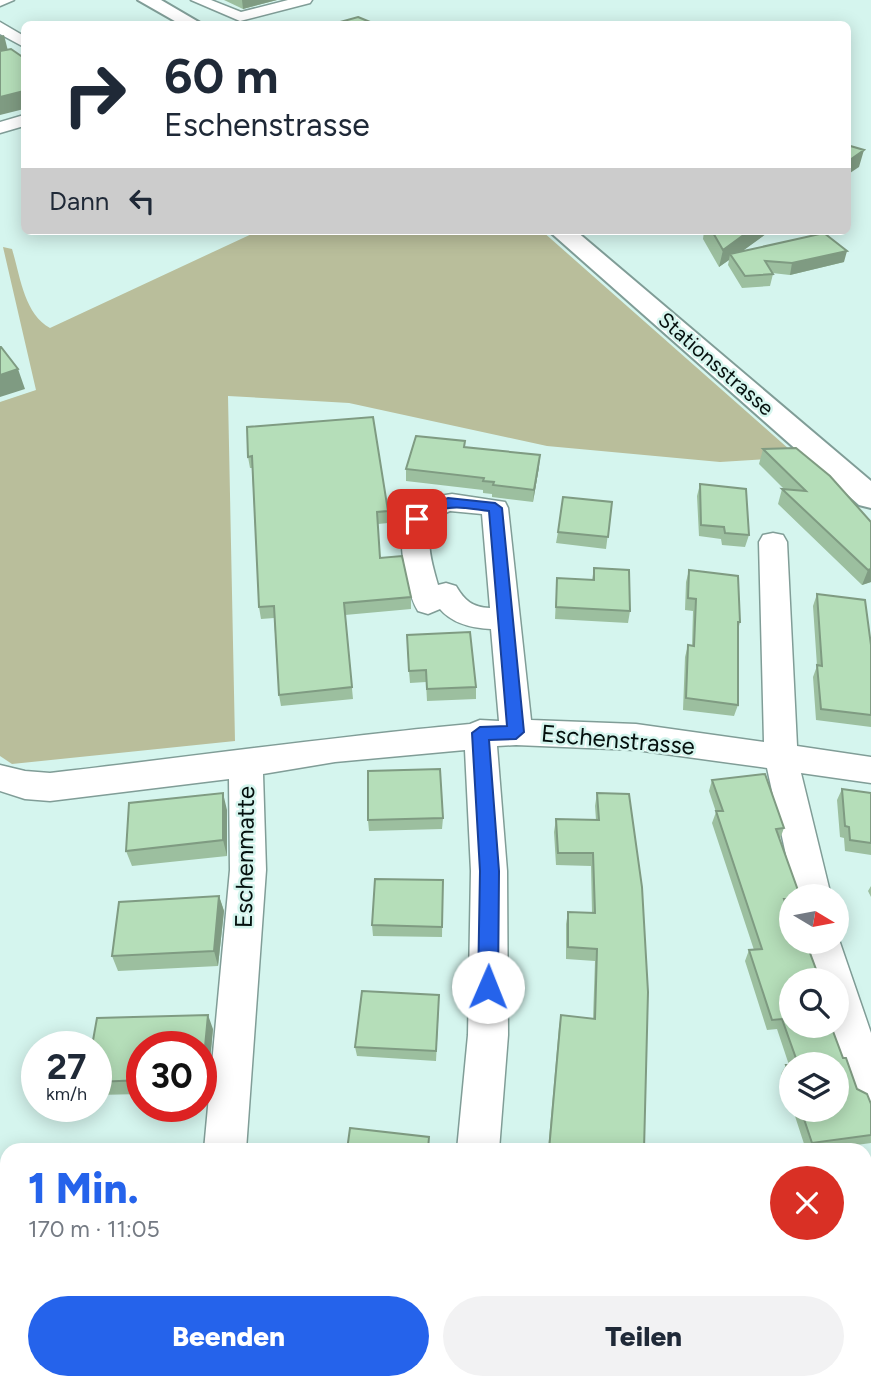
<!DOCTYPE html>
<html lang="de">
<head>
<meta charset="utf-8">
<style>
  :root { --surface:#fff; --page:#f2f2f3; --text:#1f2937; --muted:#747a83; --accent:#2563eb }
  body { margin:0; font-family:Figtree,sans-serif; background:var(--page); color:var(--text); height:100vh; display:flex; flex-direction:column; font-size:26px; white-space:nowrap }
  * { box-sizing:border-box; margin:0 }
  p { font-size:23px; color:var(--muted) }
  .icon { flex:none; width:38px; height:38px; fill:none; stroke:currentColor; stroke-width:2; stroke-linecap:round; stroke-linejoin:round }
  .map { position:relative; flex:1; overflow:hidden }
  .side { position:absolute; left:0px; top:1143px; width:872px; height:247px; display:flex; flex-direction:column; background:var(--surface); border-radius:21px 21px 0 0; box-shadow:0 4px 18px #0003 }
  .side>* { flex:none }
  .banner { position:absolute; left:21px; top:21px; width:830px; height:214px; border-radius:10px; box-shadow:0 4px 18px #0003; background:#fff; color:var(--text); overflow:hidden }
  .needle { width:46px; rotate:100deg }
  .controls { position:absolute; left:779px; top:884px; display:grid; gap:14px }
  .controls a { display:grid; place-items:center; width:70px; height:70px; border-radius:50%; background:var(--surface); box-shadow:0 4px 18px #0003; font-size:35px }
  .speed { position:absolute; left:21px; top:1031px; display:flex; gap:14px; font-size:35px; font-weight:700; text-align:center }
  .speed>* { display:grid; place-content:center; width:91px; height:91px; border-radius:50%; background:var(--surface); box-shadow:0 4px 18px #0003; line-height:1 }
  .speed small { font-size:18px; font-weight:400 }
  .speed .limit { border:10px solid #d22; background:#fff; color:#111 }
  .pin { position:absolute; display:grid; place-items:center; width:60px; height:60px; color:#fff; margin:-30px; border-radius:14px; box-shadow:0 4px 10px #0006 }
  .me { position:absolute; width:77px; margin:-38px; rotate:1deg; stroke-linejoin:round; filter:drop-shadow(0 0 5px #0008) }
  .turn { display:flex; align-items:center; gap:24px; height:147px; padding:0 28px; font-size:32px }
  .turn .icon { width:91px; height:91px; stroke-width:2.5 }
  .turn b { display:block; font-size:49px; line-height:60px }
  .then { display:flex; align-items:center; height:66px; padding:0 28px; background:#0003; gap:14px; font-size:26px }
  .round { display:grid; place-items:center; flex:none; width:74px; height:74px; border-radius:37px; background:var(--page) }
  .head { display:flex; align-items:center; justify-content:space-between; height:119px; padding:0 28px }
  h1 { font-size:42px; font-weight:800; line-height:52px; color:var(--accent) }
  .action { display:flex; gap:14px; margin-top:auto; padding:14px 28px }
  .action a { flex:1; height:80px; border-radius:42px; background:var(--accent); color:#fff; font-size:28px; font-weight:800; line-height:80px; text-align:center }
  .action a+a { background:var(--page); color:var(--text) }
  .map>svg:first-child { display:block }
  .green { fill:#b9be9b }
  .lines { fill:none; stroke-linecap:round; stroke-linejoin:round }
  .minor-casing { stroke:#809d97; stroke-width:3 }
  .major-casing { stroke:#809d97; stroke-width:4 }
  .minor { fill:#fff; fill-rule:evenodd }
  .major { fill:#fff; fill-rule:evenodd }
  .wall { fill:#9cbf9f }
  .shaded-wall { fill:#7f9b82 }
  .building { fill:#b5deb9; stroke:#7f9b82; stroke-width:2 }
  .route { fill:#2563eb; stroke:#184099; stroke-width:2 }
  .labels { text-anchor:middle; stroke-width:5; stroke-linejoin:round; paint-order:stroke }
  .far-street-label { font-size:21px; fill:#05100e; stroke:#d5f5ee }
  .street-label { font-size:24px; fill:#05100e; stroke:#d5f5ee }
</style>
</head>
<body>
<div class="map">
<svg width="871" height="1388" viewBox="0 0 871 1388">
  <rect width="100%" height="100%" fill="#d5f5ee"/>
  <path class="green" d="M 258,231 L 542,231 L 798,457 L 720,462 L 547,446 L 349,403 L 228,396 L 235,741 L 12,764 L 0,756 L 0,402 L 36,390 L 3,247 L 12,249 C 20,275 24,314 50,328 Z"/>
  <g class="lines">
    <defs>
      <path id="minor" d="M 0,0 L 14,0 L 0,6 Z
        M 191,0 L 211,0 L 241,12 L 288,0 L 312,0 L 310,3 L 240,21 Z
        M 0,22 L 24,36 L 24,47 L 0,34 Z
        M 24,115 L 24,126 L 0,133 L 0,122 Z
        M 452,494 L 505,502 L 508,508 L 531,720 L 636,724 L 764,742 L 759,542 L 763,535 L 773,533 L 783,535 L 787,542 L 797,746 L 871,757 L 871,783 L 801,773 L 831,896 L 795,896 L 767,768 L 636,750 L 516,745 L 497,746 L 507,871 L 508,1035 L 499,1150 L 457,1150 L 468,1035 L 471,871 L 465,750 L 335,762 L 263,774 L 266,870 L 246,1150 L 204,1150 L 230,870 L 229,779 L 50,801 L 25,799 L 0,791 L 0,765 L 25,771 L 50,773 C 190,757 329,737 470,724 L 480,720 L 499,721 L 491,629 C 472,628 453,624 440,609 L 428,614 L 418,611 C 411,600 409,587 406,574 C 396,531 402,500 452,494 ZM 450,511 L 482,514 L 490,608 C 472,607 465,601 456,586 L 446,583 L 438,585 C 431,560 418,523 450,511 Z
        M 836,931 L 871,1033 L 871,1101 L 867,1103 L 853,1097 L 829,1026 L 836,1026 L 836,980 L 816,980 L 804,942 L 836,942 Z
        M 167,1382 L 215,1382 L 215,1388 L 167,1388 Z
        M 423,1382 L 471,1382 L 470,1388 L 422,1388 Z"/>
      <path id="major" d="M 138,0 L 161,0 L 202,24 L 180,24 Z
        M 549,231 L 576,231 L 871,481 L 871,508 L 859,505 Z"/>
    </defs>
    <use href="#minor" class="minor-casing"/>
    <use href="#major" class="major-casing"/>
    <use href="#minor" class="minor"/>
    <use href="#major" class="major"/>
  </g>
  <path class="wall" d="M 224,0 L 277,0 L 243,9 Z
    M 704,231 L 770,231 L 742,251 L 844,262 L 790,275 L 772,273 L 773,274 L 770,286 L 742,288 L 728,265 L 729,260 L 719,267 L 703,239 Z
    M 247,427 L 388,511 L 388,523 L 378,524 L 380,558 L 411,597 L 411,609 L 345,615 L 353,699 L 281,706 L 279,695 L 274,618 L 261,619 L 259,607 L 252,468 L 250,468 L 248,457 Z
    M 465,441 L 465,447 L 539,467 L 533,502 L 492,497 L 492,494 L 483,493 L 483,490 L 406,481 L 406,469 Z
    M 763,449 L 871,522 L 871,582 L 862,585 L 778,504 L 782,489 L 784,489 L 759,464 Z
    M 700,484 L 749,535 L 745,547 L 722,545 L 721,539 L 699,536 L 697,496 Z
    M 612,502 L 606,549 L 556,543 L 558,532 Z
    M 594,568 L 630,611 L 628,623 L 555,619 L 557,578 L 592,580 Z
    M 689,570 L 740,622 L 738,630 L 738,705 L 734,716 L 683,710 L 685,657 L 688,645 L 692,646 L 693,611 L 685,610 L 686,582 Z
    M 817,594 L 871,645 L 871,727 L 816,720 L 813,677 L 817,666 L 813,606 Z
    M 407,647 L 476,687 L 476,699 L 427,701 L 426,682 L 410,683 Z
    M 712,780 L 784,828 L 780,839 L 791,896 L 791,909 L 787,909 L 791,980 L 843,1058 L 857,1089 L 871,1104 L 871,1143 L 820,1150 L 806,1150 L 793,1110 L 836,1110 L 836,1064 L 791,1064 L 791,1105 L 781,1074 L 786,1065 L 789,1065 L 777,1029 L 767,1030 L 745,961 L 749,950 L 754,950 L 712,823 L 716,812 L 709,791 Z
    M 842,789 L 871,793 L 871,855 L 845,851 L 844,838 L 840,837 L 837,800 Z
    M 597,793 L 644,1150 L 548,1150 L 559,1027 L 561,1015 L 593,1019 L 595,961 L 566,959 L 566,924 L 568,912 L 592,913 L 591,866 L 556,865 L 554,832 L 556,819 L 596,820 L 595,806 Z
    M 227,810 L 227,856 L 132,866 L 126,851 Z
    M 443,818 L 442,829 L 369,831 L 368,820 Z
    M 443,880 L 442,937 L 373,936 L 372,925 Z
    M 871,886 L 871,897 L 868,891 Z
    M 219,896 L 224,911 L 218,966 L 118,971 L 112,956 Z
    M 439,1005 L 436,1061 L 357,1056 L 355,1047 Z
    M 213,1029 L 207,1092 L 201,1092 L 201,1046 L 142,1046 L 142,1094 L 96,1095 L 96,1046 Z
    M 864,1318 L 871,1320 L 871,1388 L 863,1388 L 846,1382 L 864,1382 Z
    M 360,1382 L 391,1382 L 390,1388 Z"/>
  <path class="shaded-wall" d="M 242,0 L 277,0 L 243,9 Z
    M 4,35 L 8,51 L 0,54 L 0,36 Z
    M 24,91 L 24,109 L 0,115 L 0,97 Z
    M 864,150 L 859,167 L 847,175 L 847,162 Z
    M 749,231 L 770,231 L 733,258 L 730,254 L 729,260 L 719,267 L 723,250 Z
    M 847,251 L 844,262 L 790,275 L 792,263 Z
    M 18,369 L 25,389 L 0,397 L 0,375 Z
    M 540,455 L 539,467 L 533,502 L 534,490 Z
    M 871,569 L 871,582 L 862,585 L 868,570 Z
    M 223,793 L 227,810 L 227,856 L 223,840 Z
    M 219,896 L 224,911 L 218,966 L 214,951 Z
    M 208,1015 L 213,1029 L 207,1092 L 202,1079 Z"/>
  <path class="building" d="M 358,17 L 375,24 L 333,24 Z
    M 11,49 L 24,58 L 24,91 L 0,97 L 0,51 Z
    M 847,145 L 864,150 L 847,162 Z
    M 712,231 L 749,231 L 723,250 Z
    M 824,233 L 847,251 L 792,263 L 765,261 L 773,274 L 745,276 L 730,254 Z
    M 0,347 L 1,347 L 18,369 L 0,375 Z
    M 373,417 L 388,511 L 377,512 L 380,558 L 402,556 L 411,597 L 344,603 L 352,687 L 279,695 L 274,606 L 259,607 L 252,456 L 248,457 L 247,427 Z
    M 416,436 L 465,441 L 464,447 L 540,455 L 534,490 L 493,485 L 494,482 L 483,481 L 484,478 L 406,469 Z
    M 796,448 L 830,476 L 871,522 L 871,569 L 868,570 L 782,489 L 806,491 L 763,449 Z
    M 700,484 L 746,489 L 749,535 L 725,533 L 724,527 L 701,525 Z
    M 563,497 L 612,502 L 608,537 L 558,532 Z
    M 594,568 L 629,570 L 630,611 L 556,607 L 557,578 L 594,580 Z
    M 689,570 L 738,576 L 740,622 L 738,622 L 738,705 L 686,698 L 688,645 L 694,646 L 696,599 L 688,598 Z
    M 817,594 L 865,600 L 871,645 L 871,715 L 821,709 L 817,665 L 822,666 Z
    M 470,632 L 476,687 L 427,689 L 426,670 L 409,671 L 407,635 Z
    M 440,769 L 443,818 L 368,820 L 368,771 Z
    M 765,774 L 784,828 L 776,829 L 800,896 L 791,896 L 791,899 L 784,899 L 791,919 L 791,942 L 799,942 L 800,945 L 807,945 L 820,980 L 791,980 L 791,1026 L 831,1026 L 843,1058 L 846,1058 L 857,1089 L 867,1094 L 871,1104 L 871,1135 L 812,1143 L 801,1110 L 836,1110 L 836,1064 L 797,1064 L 798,1064 L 782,1019 L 772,1020 L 749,950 L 762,949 L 716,811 L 723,811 L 712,780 Z
    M 842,789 L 871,793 L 871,843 L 850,840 L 849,827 L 845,826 Z
    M 223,793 L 223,840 L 126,851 L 129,803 Z
    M 597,793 L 629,794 L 642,887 L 648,992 L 644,1150 L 549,1150 L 561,1015 L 595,1019 L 597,949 L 568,947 L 568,912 L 595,913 L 593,853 L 558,853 L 556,819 L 599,820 Z
    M 375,879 L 443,880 L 442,927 L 372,925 Z
    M 219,896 L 214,951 L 112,956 L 119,902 Z
    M 362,991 L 439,995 L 436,1051 L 355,1047 Z
    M 208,1015 L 202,1079 L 201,1046 L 142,1046 L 142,1080 L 96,1082 L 96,1046 L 92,1046 L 97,1018 Z
    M 786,1065 L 791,1065 L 791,1079 Z
    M 350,1128 L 429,1137 L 428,1150 L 347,1150 Z
    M 864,1222 L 870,1250 L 864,1249 Z
    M 864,1318 L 871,1320 L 871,1379 L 864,1377 Z
    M 22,1382 L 161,1382 L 171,1383 L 170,1388 L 21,1388 Z"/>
  <path class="route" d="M 448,498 L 495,503 L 502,508 L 524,732 L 516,739 L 489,740 L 499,871 L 498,987 L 495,993 L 488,996 L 481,993 L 478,987 L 480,871 L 472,733 L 480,727 L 507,726 L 489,511 C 471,509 453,504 437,511 C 429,515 425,521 417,524 L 410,519 L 423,507 Z"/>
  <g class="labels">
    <g class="far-street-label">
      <text transform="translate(716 364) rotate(41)" y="7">Stationsstrasse</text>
    </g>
    <g class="street-label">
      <text transform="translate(618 740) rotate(5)" y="8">Eschenstrasse</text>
      <text transform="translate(245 857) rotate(-89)" y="8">Eschenmatte</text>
    </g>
  </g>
</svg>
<div class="controls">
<a><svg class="needle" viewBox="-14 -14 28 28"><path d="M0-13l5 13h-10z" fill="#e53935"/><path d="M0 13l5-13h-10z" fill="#747a83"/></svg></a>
<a><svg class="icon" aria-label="search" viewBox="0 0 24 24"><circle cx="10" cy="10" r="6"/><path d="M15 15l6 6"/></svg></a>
<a><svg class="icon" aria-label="layers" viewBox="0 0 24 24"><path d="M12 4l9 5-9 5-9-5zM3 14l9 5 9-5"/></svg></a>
</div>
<div class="speed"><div>27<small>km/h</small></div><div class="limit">30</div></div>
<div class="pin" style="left:417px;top:519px;background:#d93025"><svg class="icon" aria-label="arrive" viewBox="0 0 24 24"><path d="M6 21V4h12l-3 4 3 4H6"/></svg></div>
<svg class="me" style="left:488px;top:987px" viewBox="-20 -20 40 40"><circle r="19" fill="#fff"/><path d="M0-13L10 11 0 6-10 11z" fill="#2563eb"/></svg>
<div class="banner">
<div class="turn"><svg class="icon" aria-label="right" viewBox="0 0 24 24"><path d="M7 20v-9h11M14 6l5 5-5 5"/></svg><div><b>60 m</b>Eschenstrasse</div></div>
<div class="then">Dann<svg class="icon" aria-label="left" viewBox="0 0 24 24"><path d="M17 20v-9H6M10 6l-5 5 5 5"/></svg></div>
</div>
<section class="side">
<div class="head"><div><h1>1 Min.</h1><p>170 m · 11:05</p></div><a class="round" style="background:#d93025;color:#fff"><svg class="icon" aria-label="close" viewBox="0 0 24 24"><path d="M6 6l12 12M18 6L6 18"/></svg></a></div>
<div class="action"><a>Beenden</a><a>Teilen</a></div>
</section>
</div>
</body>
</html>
